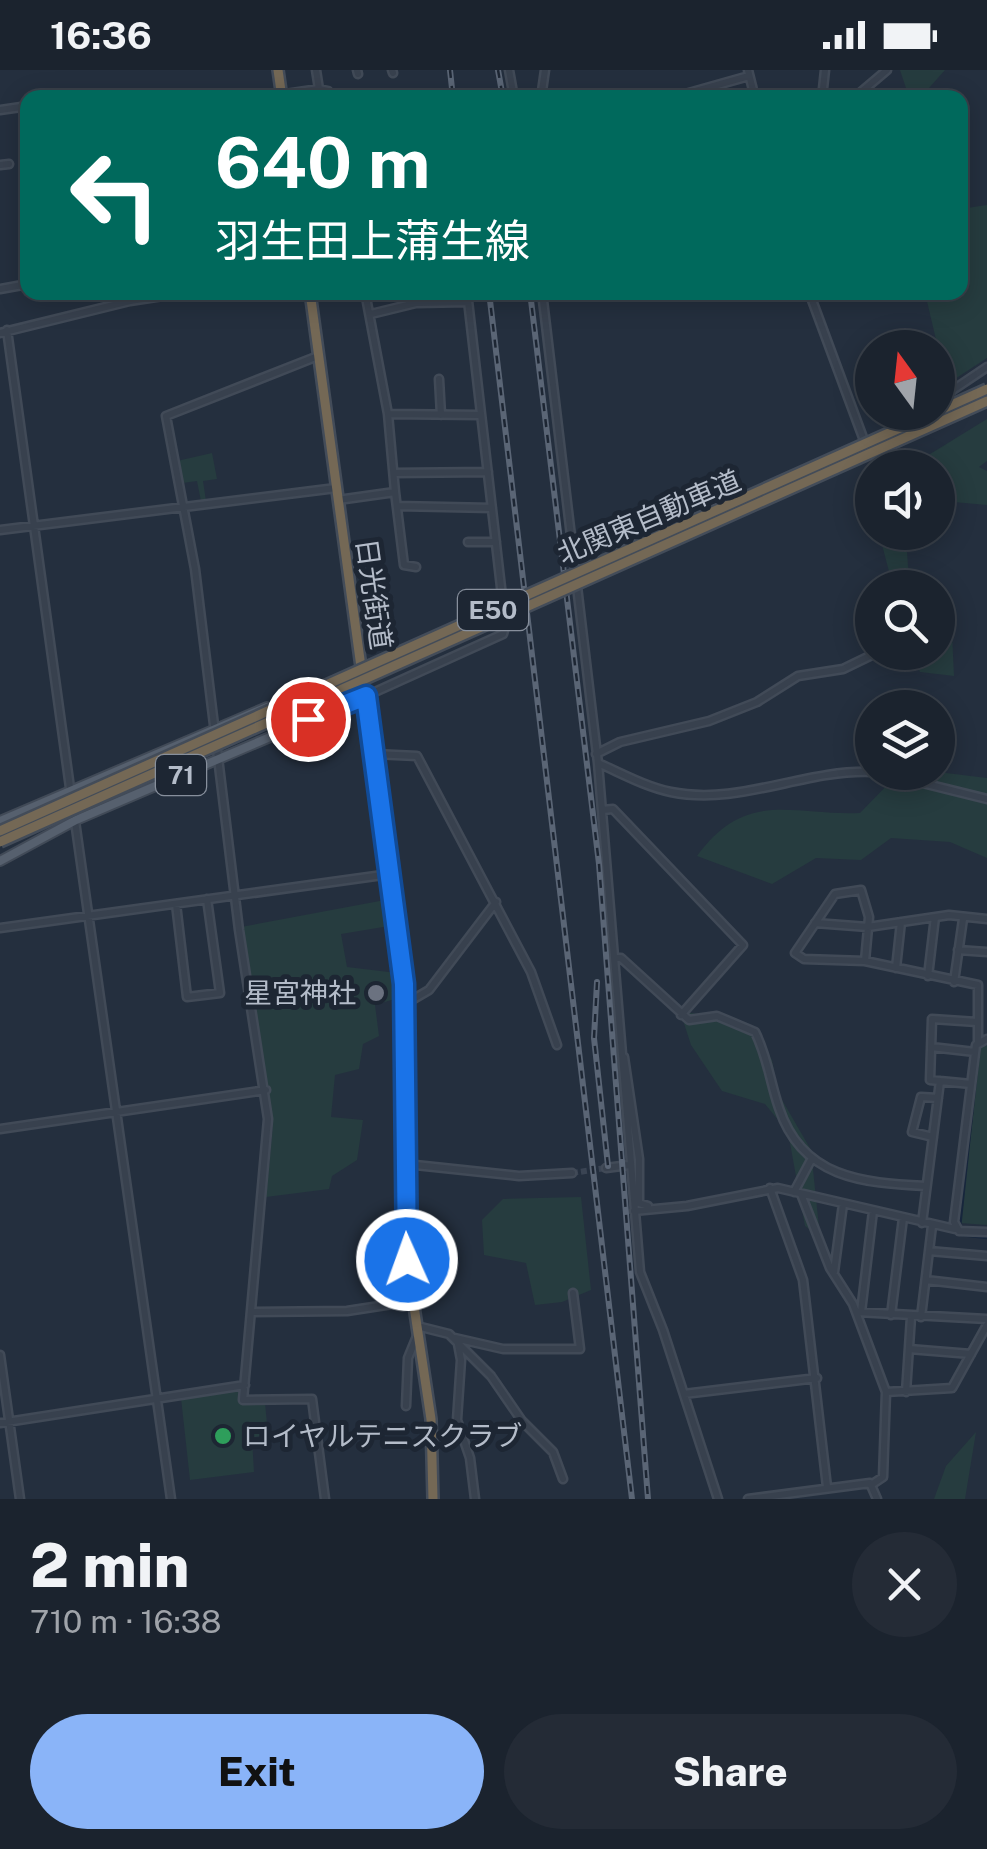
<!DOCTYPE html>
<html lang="en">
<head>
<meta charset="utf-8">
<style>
  :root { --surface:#1b232e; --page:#242b36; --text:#f1f3f6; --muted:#a0a4aa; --line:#39404a; --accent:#8ab4f8 }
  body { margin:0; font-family:"Public Sans","Noto Sans JP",sans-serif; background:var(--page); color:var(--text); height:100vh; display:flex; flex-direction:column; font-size:38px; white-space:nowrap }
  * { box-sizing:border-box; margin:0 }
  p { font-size:32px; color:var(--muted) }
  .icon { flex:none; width:55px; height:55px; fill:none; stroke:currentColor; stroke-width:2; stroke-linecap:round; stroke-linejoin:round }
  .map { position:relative; height:1429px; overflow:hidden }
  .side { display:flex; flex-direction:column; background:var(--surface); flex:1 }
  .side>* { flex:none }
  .top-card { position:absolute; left:20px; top:20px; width:948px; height:210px; border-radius:20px; box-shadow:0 5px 25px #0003,0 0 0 2px var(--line); background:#00695c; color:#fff; overflow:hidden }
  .needle { width:65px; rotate:345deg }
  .fabs { position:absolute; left:855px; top:260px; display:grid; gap:20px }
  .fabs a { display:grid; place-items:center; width:100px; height:100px; border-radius:50%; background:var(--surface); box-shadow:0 5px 25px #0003,0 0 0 2px var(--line); font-size:50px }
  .pin { position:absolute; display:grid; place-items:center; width:85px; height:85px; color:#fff; margin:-42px; border:5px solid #fff; border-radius:50%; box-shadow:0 2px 10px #0007 }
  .me { position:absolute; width:110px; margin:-55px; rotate:358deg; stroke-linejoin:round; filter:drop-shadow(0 0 8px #0008) }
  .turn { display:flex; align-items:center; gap:35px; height:210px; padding:0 30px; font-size:45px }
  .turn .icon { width:130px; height:130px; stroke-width:2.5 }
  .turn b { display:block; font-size:70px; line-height:85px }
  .round { display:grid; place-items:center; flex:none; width:105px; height:105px; border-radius:52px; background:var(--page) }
  .summary { display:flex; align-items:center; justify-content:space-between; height:170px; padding:0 30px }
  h1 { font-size:60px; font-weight:800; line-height:75px }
  .cta { display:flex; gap:20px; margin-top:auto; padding:20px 30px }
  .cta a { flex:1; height:115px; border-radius:60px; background:var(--accent); color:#111; font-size:40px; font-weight:800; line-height:115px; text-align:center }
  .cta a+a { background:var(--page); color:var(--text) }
  .status { display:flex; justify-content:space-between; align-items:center; height:70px; padding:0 50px; background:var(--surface); direction:ltr }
  .status svg { height:28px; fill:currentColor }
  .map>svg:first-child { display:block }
  .green { fill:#263c3f }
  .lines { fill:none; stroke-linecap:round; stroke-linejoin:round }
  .stream { stroke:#17263c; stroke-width:2.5 }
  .minor-tunnel { stroke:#3a4453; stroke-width:6; stroke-dasharray:6 3; stroke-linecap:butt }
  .minor-casing { stroke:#414a57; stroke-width:11 }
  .major-casing { stroke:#414a57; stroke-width:12 }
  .highway-casing { stroke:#434c59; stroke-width:14 }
  .minor { stroke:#38414e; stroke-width:6 }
  .major { stroke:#56606e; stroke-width:8 }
  .highway { stroke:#746855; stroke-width:9 }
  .rail-casing { stroke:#5a6575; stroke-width:6 }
  .rail { stroke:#1d2633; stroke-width:2.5; stroke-dasharray:8; stroke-linecap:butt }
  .highway-bridge-casing { stroke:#434c59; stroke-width:14; stroke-linecap:butt }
  .highway-bridge { stroke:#746855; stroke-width:9 }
  .route-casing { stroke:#114b97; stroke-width:25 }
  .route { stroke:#1a73e8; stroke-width:18 }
  .worship-dot { fill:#6b7280; stroke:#1d2633; stroke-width:4 }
  .leisure-dot { fill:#2e9e5b; stroke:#1d2633; stroke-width:4 }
  .labels { text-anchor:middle; stroke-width:10; stroke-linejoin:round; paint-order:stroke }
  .shield { fill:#1d2633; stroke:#878f9c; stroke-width:2.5 }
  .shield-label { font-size:25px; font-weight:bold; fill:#b4bcc9 }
  .street-label { font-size:28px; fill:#b4bcc9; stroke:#1d2633 }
  .poi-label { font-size:28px; fill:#b4bcc9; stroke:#1d2633; text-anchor:end }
</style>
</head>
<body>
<div class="status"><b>16:36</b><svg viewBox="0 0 49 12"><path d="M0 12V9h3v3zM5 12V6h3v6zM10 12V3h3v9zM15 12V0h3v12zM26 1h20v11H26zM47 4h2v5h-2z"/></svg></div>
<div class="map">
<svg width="987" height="1429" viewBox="0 0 987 1429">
  <rect width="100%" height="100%" fill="#242f3e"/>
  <path class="green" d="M 900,0 L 945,0 L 929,18 L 909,27 Z
    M 987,135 L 987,288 L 938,320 L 938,278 L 925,223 L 960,222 L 960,139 Z
    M 987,349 L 987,391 L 979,397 L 987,401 L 987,435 L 943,431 L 941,468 L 906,467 L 908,497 L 920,517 L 893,517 L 879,463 L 938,462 L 938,398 L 909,397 Z
    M 212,383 L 217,409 L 203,411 L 206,431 L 201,431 L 197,411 L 182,413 L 177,391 Z
    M 952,563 L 954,606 L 920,602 L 913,583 L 938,582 L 938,566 Z
    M 938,702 L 987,708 L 987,788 L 950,772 L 891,768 L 861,790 L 816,788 L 772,814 L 697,786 C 747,718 792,746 860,743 L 897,705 Z
    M 385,830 L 389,856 L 341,864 L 347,897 L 397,903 L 398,928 L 375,935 L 379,966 L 363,974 L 359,999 L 335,1005 L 331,1047 L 363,1050 L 357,1090 L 332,1106 L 329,1119 L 266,1127 L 273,1055 L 241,857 Z
    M 680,941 L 737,951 L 763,973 L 772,990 L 778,1023 L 811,1080 L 820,1167 L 805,1156 L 788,1062 L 765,1034 L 722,1021 L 691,975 Z
    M 981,976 L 987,976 L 987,1155 L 961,1153 Z
    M 581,1127 L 591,1220 L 562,1232 L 535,1235 L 526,1193 L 484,1185 L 482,1150 L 503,1129 Z
    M 238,1320 L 240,1331 L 265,1333 L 268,1364 L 252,1368 L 254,1402 L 190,1410 L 181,1328 Z
    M 976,1362 L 965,1429 L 934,1429 L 946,1396 Z"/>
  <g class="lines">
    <path class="stream" d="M 960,1157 L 978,987
      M 961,1165 L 987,1168"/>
    <path class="minor-tunnel" d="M 572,1103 L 606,1098"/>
    <defs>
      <path id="minor" d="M 316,0 L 319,19
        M 357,0 L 358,4
        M 392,0 L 393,3
        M 509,0 L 514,28
        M 748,0 L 755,28
        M 259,28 L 319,19 L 328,21 L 329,28
        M 412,28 L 429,26
        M 541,28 L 545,0
        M 671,28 L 749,6
        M 822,28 L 825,0
        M 854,28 L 887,0
        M 0,40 L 28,36
        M 0,95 L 9,94
        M 0,219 L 28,214
        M 467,222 L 502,526
        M 542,222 L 598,693 L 640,1202 L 663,1260 L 718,1429
        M 809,222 L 865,373
        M 371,244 L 416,233 L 468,232
        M 7,260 L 71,725
        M 0,263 L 130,231 L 189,222
        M 318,286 L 166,346 L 195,499 L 239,860 L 268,1049 L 243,1330 L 312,1329 L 325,1429
        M 439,309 L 441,345
        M 938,330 L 987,297
        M 388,344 L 481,345
        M 903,352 L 919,342
        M 394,403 L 488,402
        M 395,422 L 404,495 L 416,497
        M 338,430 L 395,422 L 388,344 L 365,222
        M 397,436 L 492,438
        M 0,460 L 336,418
        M 468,472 L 496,472
        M 366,626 L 503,564 L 505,557
        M 374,684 L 417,686 L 531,902 L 557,975
        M 596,684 L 620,672 L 709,651 L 757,632 L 798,606 L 843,599 L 878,582
        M 598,693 C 621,703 646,717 671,722 C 740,736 804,699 872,702
        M 878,702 L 987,729
        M 73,737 L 171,1429
        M 602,740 L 613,739 L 743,875 L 681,945
        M 176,834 L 187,927 L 220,923 L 207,829
        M 815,853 L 868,857 L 949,845 L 987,849
        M 0,858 L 390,804
        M 958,880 L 987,882
        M 615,888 L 621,888 L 689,950 L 717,946 L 755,962 C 768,988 770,1012 779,1038 C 802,1108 862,1113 926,1116
        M 865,891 L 869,847 L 861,820 L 835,824 L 795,883 L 804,889 L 865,891 L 978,915 L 978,971
        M 896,898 L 901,852
        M 928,906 L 935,847
        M 954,912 L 963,849
        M 405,934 L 429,920 L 496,832
        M 987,969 L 976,975 L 954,1152 L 959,1161 L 987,1162
        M 931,977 L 975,982
        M 624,987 L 639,1089 L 639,1133 L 648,1136
        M 940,1011 L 971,1014
        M 0,1059 L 266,1020
        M 933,1067 L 912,1062 L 921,1027 L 938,1028
        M 406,1094 L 519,1106 L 572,1103
        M 606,1098 L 629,1095
        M 770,1118 L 803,1210 L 827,1417
        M 794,1122 L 811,1090
        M 801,1124 L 830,1198 L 853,1234 L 886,1322 L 952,1318 L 987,1255
        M 634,1141 L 687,1136 L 778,1118 L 955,1159
        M 922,1153 L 940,1011 L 930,1010 L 932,949 L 977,952
        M 929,1181 L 987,1186
        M 834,1202 L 843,1134
        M 926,1210 L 987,1217
        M 251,1242 L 347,1241 L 412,1231
        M 857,1242 L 987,1249
        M 861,1242 L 873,1141
        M 891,1245 L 903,1148
        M 921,1247 L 932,1156
        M 417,1256 L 449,1264 L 491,1306 L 522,1351 L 553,1382 L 563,1409
        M 455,1268 L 503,1279 L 580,1279 L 573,1223
        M 458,1274 L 461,1290 L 457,1350 L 470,1388 L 475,1429
        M 909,1279 L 971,1284
        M 0,1285 L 20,1429
        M 906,1322 L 911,1247
        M 684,1324 L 817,1308
        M 406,1336 L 408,1288 L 417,1266
        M 0,1353 L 245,1315
        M 871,1415 L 883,1407 L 886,1322
        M 748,1429 L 870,1413 L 877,1429"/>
      <path id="major" d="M 0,751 L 267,637
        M 0,791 L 76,750 L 366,626"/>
      <path id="highway" d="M 278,0 L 282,28
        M 310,222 L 404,913 L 407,1190 L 431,1349 L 433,1429"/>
    </defs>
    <use href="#minor" class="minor-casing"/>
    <use href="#major" class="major-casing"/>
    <use href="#highway" class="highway-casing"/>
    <use href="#minor" class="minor"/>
    <use href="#major" class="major"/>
    <use href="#highway" class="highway"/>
    <defs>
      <path id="rail" d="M 450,0 L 453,28
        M 498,0 L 503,28
        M 489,222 L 632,1429
        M 530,222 L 599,794 L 648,1429
        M 597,912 L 594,968 L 608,1096"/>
    </defs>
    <use href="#rail" class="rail-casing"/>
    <use href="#rail" class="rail"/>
    <defs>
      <path id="highway-bridge" d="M 0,761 L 987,319
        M 0,772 L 987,331"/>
    </defs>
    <use href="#highway-bridge" class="highway-bridge-casing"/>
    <use href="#highway-bridge" class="highway-bridge"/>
  </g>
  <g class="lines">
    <defs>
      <path id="route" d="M 308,649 L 366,626 L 404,914 L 407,1190"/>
    </defs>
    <use href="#route" class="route-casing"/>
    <use href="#route" class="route"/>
  </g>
  <circle class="worship-dot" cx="376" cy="923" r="10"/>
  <circle class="leisure-dot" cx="223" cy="1366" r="10"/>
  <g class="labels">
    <g class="shield">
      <rect x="458" y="520" width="70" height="40" rx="8"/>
      <rect x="156" y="685" width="50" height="40" rx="8"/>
    </g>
    <g class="shield-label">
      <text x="493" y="549">E50</text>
      <text x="181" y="714">71</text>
    </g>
    <g class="street-label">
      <text transform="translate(649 447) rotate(-23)" y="10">北関東自動車道</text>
      <text transform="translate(374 524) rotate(82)" y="10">日光街道</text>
    </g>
    <g class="poi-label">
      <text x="356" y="933">星宮神社</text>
      <text x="243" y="1376" text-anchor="start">ロイヤルテニスクラブ</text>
    </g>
  </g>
</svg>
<div class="fabs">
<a><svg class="needle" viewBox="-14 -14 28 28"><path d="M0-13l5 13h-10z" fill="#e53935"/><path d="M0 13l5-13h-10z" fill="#a0a4aa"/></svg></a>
<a><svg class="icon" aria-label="sound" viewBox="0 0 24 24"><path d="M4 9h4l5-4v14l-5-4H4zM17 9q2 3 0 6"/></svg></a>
<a><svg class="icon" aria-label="search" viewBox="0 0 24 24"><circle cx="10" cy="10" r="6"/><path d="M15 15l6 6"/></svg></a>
<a><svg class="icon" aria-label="layers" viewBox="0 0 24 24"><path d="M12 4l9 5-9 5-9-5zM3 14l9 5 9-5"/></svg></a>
</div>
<div class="pin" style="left:308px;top:649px;background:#d93025"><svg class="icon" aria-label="arrive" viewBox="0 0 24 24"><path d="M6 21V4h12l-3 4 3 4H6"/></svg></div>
<svg class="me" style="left:407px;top:1190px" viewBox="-20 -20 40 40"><circle r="17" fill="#1a73e8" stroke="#fff" stroke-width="3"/><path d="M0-11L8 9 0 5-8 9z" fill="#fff"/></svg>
<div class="top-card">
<div class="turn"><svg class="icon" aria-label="left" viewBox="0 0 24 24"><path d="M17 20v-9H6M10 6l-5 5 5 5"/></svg><div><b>640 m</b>羽生田上蒲生線</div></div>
</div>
</div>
<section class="side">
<div class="summary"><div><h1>2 min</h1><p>710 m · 16:38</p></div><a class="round"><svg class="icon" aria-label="close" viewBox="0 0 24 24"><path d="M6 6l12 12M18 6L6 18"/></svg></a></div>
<div class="cta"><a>Exit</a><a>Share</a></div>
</section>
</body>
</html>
